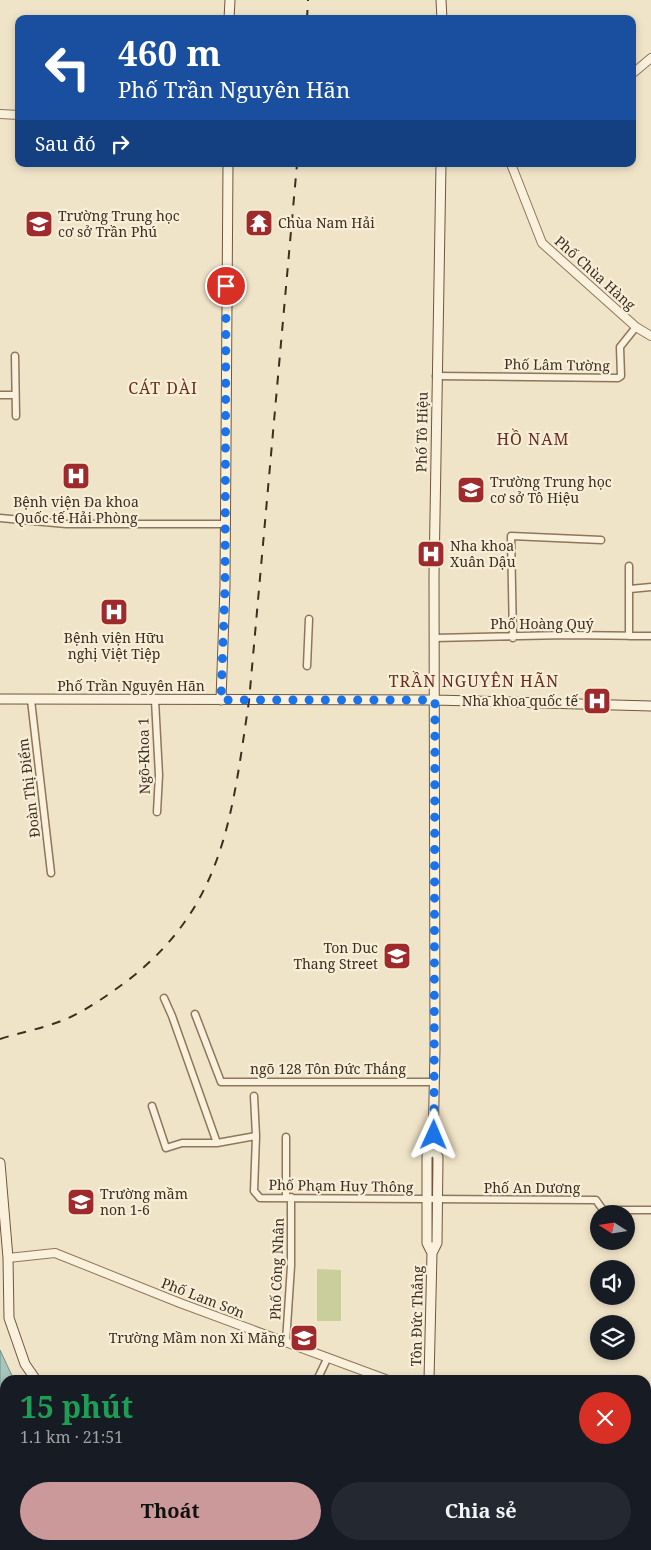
<!DOCTYPE html>
<html lang="vi">
<head>
<meta charset="utf-8">
<style>
  :root { --surface:#171b24; --page:#242831; --text:#f1f3f6; --muted:#9ea1a6; --accent:#cc999b }
  body { margin:0; font-family:"Noto Serif",serif; background:var(--page); color:var(--text); height:100vh; display:flex; flex-direction:column; font-size:19px; white-space:nowrap }
  * { box-sizing:border-box; margin:0 }
  p { font-size:16px; color:var(--muted) }
  .icon { flex:none; width:28px; height:28px; fill:none; stroke:currentColor; stroke-width:2; stroke-linecap:round; stroke-linejoin:round }
  .map { position:relative; flex:1; overflow:hidden }
  .drawer { position:absolute; left:0px; top:1375px; width:651px; height:175px; display:flex; flex-direction:column; background:var(--surface); border-radius:15px 15px 0 0; box-shadow:0 2px 8px #0003 }
  .drawer>* { flex:none }
  .guide { position:absolute; left:15px; top:15px; width:621px; height:152px; border-radius:10px; box-shadow:0 2px 8px #0003; background:#1a4fa0; color:#fff; overflow:hidden }
  .needle { width:32px; rotate:282deg }
  .tools { position:absolute; left:590px; top:1205px; display:grid; gap:10px }
  .tools a { display:grid; place-items:center; width:45px; height:45px; border-radius:50%; background:var(--surface); box-shadow:0 2px 8px #0003; font-size:25px }
  .pin { position:absolute; display:grid; place-items:center; width:42px; height:42px; color:#fff; margin:-21px; border:2px solid #fff; border-radius:50%; box-shadow:0 1px 5px #0007 }
  .me { position:absolute; width:55px; margin:-28px; rotate:1deg; stroke-linejoin:round; filter:drop-shadow(0 0 4px #0008) }
  .turn { display:flex; align-items:center; gap:18px; height:105px; padding:0 20px; font-size:22px }
  .turn .icon { width:65px; height:65px; stroke-width:2.5 }
  .turn b { display:block; font-size:35px; line-height:42px }
  .then { display:flex; align-items:center; height:48px; padding:0 20px; background:#0003; gap:10px; font-size:19px }
  .round { display:grid; place-items:center; flex:none; width:52px; height:52px; border-radius:26px; background:var(--page) }
  .head { display:flex; align-items:center; justify-content:space-between; height:85px; padding:0 20px }
  h1 { font-size:30px; font-weight:700; line-height:38px; color:#1e9e55 }
  .button { display:flex; gap:10px; margin-top:auto; padding:10px 20px }
  .button a { flex:1; height:58px; border-radius:30px; background:var(--accent); color:#111; font-size:20px; font-weight:700; line-height:58px; text-align:center }
  .button a+a { background:var(--page); color:var(--text) }
  .map>svg:first-child { display:block }
  .green { fill:#c9cf9b }
  .water { fill:#a9c4bc; stroke:#6f938a }
  .lines { fill:none; stroke-linecap:round; stroke-linejoin:round }
  .minor-casing { stroke:#8d765c; stroke-width:9 }
  .tertiary-casing { stroke:#8d765c; stroke-width:10 }
  .secondary-casing { stroke:#6f573f; stroke-width:11 }
  .minor { stroke:#faf1dc; stroke-width:6 }
  .tertiary { stroke:#faf1dc; stroke-width:8 }
  .secondary { stroke:#faf1dc; stroke-width:9 }
  .rail { stroke:#3d2e20; stroke-width:2; stroke-dasharray:9 9; stroke-linecap:butt }
  .route { stroke:#1a73e8; stroke-width:9; stroke-dasharray:0 16.2 }
  .labels { text-anchor:middle; stroke-width:4.5; stroke-linejoin:round; paint-order:stroke }
  .poi-label { font-size:14px; fill:#3d2e20; stroke:#f7eed8; text-anchor:start }
  .street-label { font-size:14px; fill:#3d2e20; stroke:#f7eed8 }
  .quarter-label { font-size:16px; letter-spacing:1px; fill:#6b2e1e; stroke:#f7eed8 }
</style>
</head>
<body>
<div class="map">
<svg width="651" height="1550" viewBox="0 0 651 1550">
  <rect width="100%" height="100%" fill="#f0e4c8"/>
  <path class="green" d="M 317,1269 L 341,1270 L 341,1321 L 317,1321 Z"/>
  <path class="water" d="M 0,1350 L 14,1380 L 5,1380 L 5,1486 L 0,1478 Z
    M 63,1545 L 156,1545 L 162,1550 L 68,1550 Z"/>
  <g class="lines">
    <defs>
      <path id="minor" d="M 15,356 L 16,416
        M 436,376 L 618,378 L 621,376 L 620,347 L 636,327
        M 0,395 L 15,395
        M 0,518 L 66,524 L 226,524
        M 629,566 L 629,636
        M 630,589 L 651,587
        M 434,638 L 566,635 L 651,636
        M 513,638 L 511,536 L 601,540
        M 307,666 L 309,619
        M 31,700 L 51,873
        M 155,700 L 159,775 L 157,812
        M 164,998 L 172,1016 L 217,1143
        M 195,1014 L 221,1082 L 435,1082
        M 254,1096 L 256,1136 L 254,1191 L 260,1198 L 596,1200 L 603,1210 L 651,1210
        M 152,1106 L 166,1148 L 182,1143 L 217,1143 L 256,1136
        M 286,1197 L 286,1137
        M 286,1342 L 291,1266 L 291,1197
        M 317,1380 L 327,1359
        M 353,1550 L 357,1545"/>
      <path id="tertiary" d="M 632,74 L 651,58
        M 0,114 L 19,115
        M 511,164 L 542,243 L 636,327 L 651,336
        M 8,1258 L 55,1253 L 180,1303 L 388,1380"/>
      <path id="secondary" d="M 441,0 L 442,19
        M 229,19 L 230,0
        M 0,699 L 435,700 L 651,706
        M 221,700 L 225,586 L 228,164
        M 0,1163 L 8,1258 L 9,1318 L 25,1364 L 36,1380
        M 432,1253 L 427,1243 L 427,1156 L 433,1148
        M 429,1380 L 432,1253 L 437,1243 L 438,1157 L 433,1148 L 435,1049 L 434,575 L 441,164
        M 188,1545 L 194,1550
        M 419,1550 L 420,1545"/>
    </defs>
    <use href="#minor" class="minor-casing"/>
    <use href="#tertiary" class="tertiary-casing"/>
    <use href="#secondary" class="secondary-casing"/>
    <use href="#minor" class="minor"/>
    <use href="#tertiary" class="tertiary"/>
    <use href="#secondary" class="secondary"/>
    <path class="rail" d="M 307,19 L 308,0
      M 0,1039 C 22,1032 45,1028 66,1019 C 87,1010 108,995 127,981 C 225,906 232,814 249,701 L 297,164"/>
  </g>
  <g class="lines">
    <path class="route" d="M 226,286 L 225,586 L 221,700 L 435,700 L 434,1135"/>
  </g>
  <defs>
    <symbol id="temple-square" viewBox="-11 -11 22 22"><rect x="-9" y="-9" width="18" height="18" rx="4" fill="#9e2a2b" stroke="#f7eed8"/><path d="M0-6L5-2H3V0L6.5 2.5H4V6H1.5V3h-3V6H-4V2.5H-6.5L-3 0V-2H-5Z" fill="#fff"/></symbol>
    <symbol id="school-square" viewBox="-11 -11 22 22"><rect x="-9" y="-9" width="18" height="18" rx="4" fill="#9e2a2b" stroke="#f7eed8"/><path d="M0-5L7-2L0 1L-7-2ZM-4 1L0 2.5L4 1V4Q0 6-4 4Z" fill="#fff"/></symbol>
    <symbol id="hospital-square" viewBox="-11 -11 22 22"><rect x="-9" y="-9" width="18" height="18" rx="4" fill="#9e2a2b" stroke="#f7eed8"/><path d="M-5-5h3v3.5h4V-5h3V5h-3V1.5h-4V5h-3Z" fill="#fff"/></symbol>
  </defs>
  <g fill-rule="evenodd">
    <use href="#temple-square" x="243" y="207" width="32" height="32"/>
    <use href="#school-square" x="23" y="208" width="32" height="32"/>
    <use href="#hospital-square" x="60" y="460" width="32" height="32"/>
    <use href="#school-square" x="455" y="474" width="32" height="32"/>
    <use href="#hospital-square" x="415" y="538" width="32" height="32"/>
    <use href="#hospital-square" x="98" y="596" width="32" height="32"/>
    <use href="#hospital-square" x="581" y="685" width="32" height="32"/>
    <use href="#school-square" x="381" y="940" width="32" height="32"/>
    <use href="#school-square" x="65" y="1186" width="32" height="32"/>
    <use href="#school-square" x="288" y="1322" width="32" height="32"/>
  </g>
  <g class="labels">
    <g class="poi-label">
      <text x="58" y="221">Trường Trung học<tspan x="58" dy="16">cơ sở Trần Phú</tspan></text>
      <text x="278" y="228">Chùa Nam Hải</text>
      <text x="490" y="487">Trường Trung học<tspan x="490" dy="16">cơ sở Tô Hiệu</tspan></text>
      <text x="76" y="507" text-anchor="middle">Bệnh viện Đa khoa<tspan x="76" dy="16">Quốc tế Hải Phòng</tspan></text>
      <text x="450" y="551">Nha khoa<tspan x="450" dy="16">Xuân Dậu</tspan></text>
      <text x="114" y="643" text-anchor="middle">Bệnh viện Hữu<tspan x="114" dy="16">nghị Việt Tiệp</tspan></text>
      <text x="578" y="706" text-anchor="end">Nha khoa quốc tế</text>
      <text x="378" y="953" text-anchor="end">Ton Duc<tspan x="378" dy="16">Thang Street</tspan></text>
      <text x="100" y="1199">Trường mầm<tspan x="100" dy="16">non 1-6</tspan></text>
      <text x="285" y="1343" text-anchor="end">Trường Mầm non Xi Măng</text>
    </g>
    <g class="street-label">
      <text transform="translate(595 273) rotate(42)" y="5">Phố Chùa Hàng</text>
      <text transform="translate(557 365) rotate(1)" y="5">Phố Lâm Tường</text>
      <text transform="translate(422 432) rotate(-89)" y="5">Phố Tô Hiệu</text>
      <text x="542" y="629">Phố Hoàng Quý</text>
      <text x="131" y="691">Phố Trần Nguyên Hãn</text>
      <text transform="translate(144 756) rotate(-91)" y="5">Ngõ-Khoa 1</text>
      <text transform="translate(29 788) rotate(-97)" y="5">Đoàn Thị Điểm</text>
      <text x="328" y="1074">ngõ 128 Tôn Đức Thắng</text>
      <text transform="translate(341 1186) rotate(1)" y="5">Phố Phạm Huy Thông</text>
      <text x="532" y="1193">Phố An Dương</text>
      <text transform="translate(277 1269) rotate(-88)" y="5">Phố Công Nhân</text>
      <text transform="translate(203 1298) rotate(21)" y="5">Phố Lam Sơn</text>
      <text transform="translate(417 1316) rotate(-89)" y="5">Tôn Đức Thắng</text>
    </g>
    <g class="quarter-label">
      <text x="163" y="394">CÁT DÀI</text>
      <text x="533" y="445">HỒ NAM</text>
      <text x="474" y="687">TRẦN NGUYÊN HÃN</text>
    </g>
  </g>
</svg>
<div class="tools">
<a><svg class="needle" viewBox="-14 -14 28 28"><path d="M0-13l5 13h-10z" fill="#e53935"/><path d="M0 13l5-13h-10z" fill="#9ea1a6"/></svg></a>
<a><svg class="icon" aria-label="sound" viewBox="0 0 24 24"><path d="M4 9h4l5-4v14l-5-4H4zM17 9q2 3 0 6"/></svg></a>
<a><svg class="icon" aria-label="layers" viewBox="0 0 24 24"><path d="M12 4l9 5-9 5-9-5zM3 14l9 5 9-5"/></svg></a>
</div>
<div class="pin" style="left:226px;top:286px;background:#d93025"><svg class="icon" aria-label="arrive" viewBox="0 0 24 24"><path d="M6 21V4h12l-3 4 3 4H6"/></svg></div>
<svg class="me" style="left:434px;top:1135px" viewBox="-20 -20 40 40"><path d="M0-17L14 15 0 8-14 15z" fill="#1a73e8" stroke="#fff" stroke-width="4"/></svg>
<div class="guide">
<div class="turn"><svg class="icon" aria-label="left" viewBox="0 0 24 24"><path d="M17 20v-9H6M10 6l-5 5 5 5"/></svg><div><b>460 m</b>Phố Trần Nguyên Hãn</div></div>
<div class="then">Sau đó<svg class="icon" aria-label="right" viewBox="0 0 24 24"><path d="M7 20v-9h11M14 6l5 5-5 5"/></svg></div>
</div>
<section class="drawer">
<div class="head"><div><h1>15 phút</h1><p>1.1 km · 21:51</p></div><a class="round" style="background:#d93025;color:#fff"><svg class="icon" aria-label="close" viewBox="0 0 24 24"><path d="M6 6l12 12M18 6L6 18"/></svg></a></div>
<div class="button"><a>Thoát</a><a>Chia sẻ</a></div>
</section>
</div>
</body>
</html>
